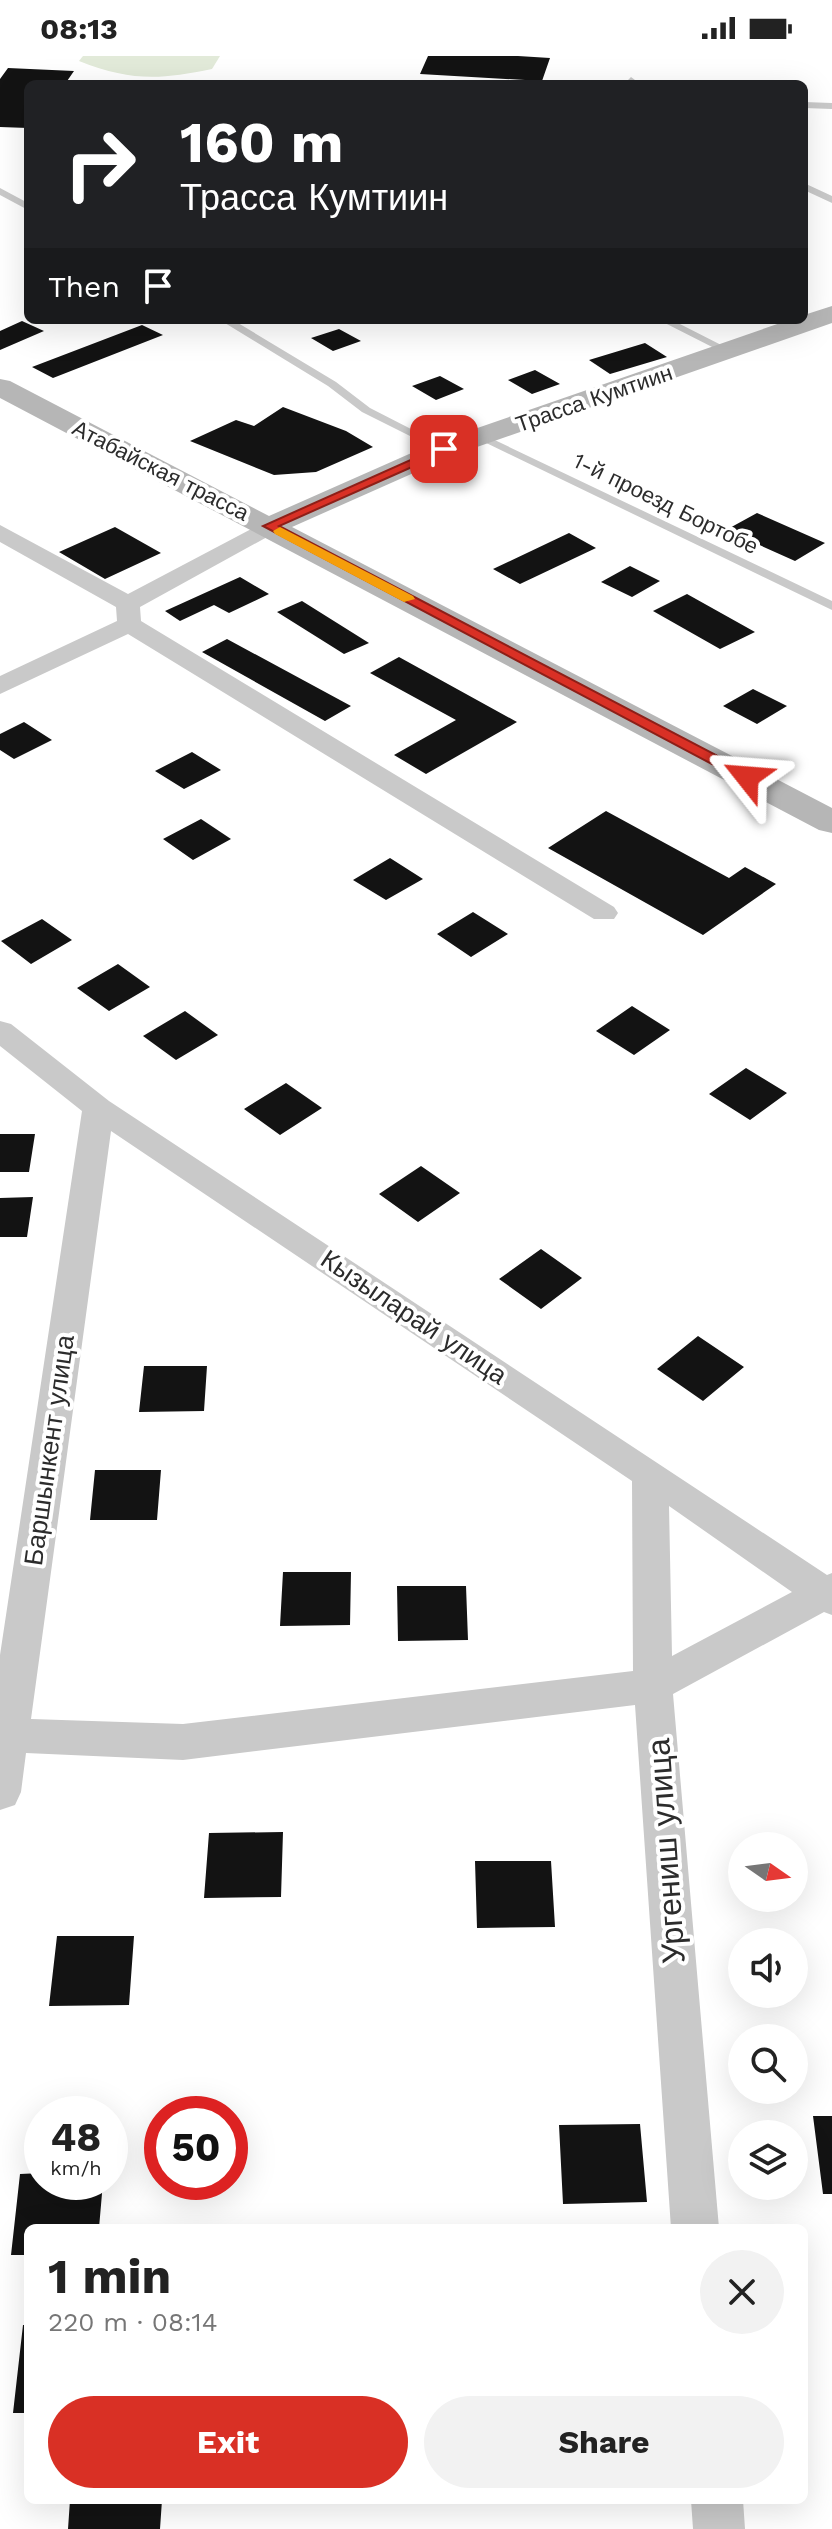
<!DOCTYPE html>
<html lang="en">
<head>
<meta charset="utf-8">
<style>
  :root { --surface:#fff; --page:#f2f2f2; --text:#222; --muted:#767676; --accent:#d93025 }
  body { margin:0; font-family:"Work Sans",sans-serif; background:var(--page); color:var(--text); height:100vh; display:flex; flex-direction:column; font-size:30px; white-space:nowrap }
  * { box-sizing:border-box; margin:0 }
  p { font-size:26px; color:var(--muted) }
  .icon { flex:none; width:44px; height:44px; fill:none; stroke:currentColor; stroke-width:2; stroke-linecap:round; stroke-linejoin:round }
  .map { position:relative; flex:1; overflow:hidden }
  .side { position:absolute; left:24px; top:2168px; width:784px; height:280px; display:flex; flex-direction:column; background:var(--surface); border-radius:12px; box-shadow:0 8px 32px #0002 }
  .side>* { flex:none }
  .banner { position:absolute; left:24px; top:24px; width:784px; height:244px; border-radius:12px; box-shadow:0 8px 32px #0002; background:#202124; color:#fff; overflow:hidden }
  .needle { width:52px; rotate:104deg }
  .buttons { position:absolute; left:728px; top:1776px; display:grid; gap:16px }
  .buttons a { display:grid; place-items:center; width:80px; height:80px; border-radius:50%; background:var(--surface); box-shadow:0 8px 32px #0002; font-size:40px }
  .speed { position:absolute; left:24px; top:2040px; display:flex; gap:16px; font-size:40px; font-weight:700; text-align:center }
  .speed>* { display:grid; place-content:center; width:104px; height:104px; border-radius:50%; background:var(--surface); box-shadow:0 8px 32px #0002; line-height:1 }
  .speed small { font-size:20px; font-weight:400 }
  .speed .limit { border:12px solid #d22; background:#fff; color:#111 }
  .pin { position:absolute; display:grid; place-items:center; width:68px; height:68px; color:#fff; margin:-34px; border-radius:16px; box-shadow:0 4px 12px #0006 }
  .me { position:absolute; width:88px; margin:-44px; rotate:298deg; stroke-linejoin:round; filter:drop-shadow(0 0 6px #0008) }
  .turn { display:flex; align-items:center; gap:28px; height:168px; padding:0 24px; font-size:36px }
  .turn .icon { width:104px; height:104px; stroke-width:2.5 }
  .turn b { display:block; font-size:56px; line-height:68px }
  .then { display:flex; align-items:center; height:76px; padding:0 24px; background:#0003; gap:16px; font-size:30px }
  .round { display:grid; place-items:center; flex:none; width:84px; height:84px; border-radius:42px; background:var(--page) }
  .overview { display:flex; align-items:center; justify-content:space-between; height:136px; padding:0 24px }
  h1 { font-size:48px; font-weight:700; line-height:60px }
  .cta { display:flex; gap:16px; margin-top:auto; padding:16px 24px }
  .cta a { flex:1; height:92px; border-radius:48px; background:var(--accent); color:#fff; font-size:32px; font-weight:700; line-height:92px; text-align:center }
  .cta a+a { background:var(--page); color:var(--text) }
  .status { display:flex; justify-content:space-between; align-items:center; height:56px; padding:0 40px; background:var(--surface); direction:ltr }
  .status svg { height:22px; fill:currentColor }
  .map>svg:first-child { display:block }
  .green { fill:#e2ead9 }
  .building { fill:#131313 }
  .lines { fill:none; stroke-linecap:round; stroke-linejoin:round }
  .lane { fill:#c9c9c9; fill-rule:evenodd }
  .street { fill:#c9c9c9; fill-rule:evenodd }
  .secondary { fill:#b6b6b6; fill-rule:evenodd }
  .route { fill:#d93025; stroke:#8d1f18; stroke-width:2 }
  .slow { fill:#f59e0b }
  .labels { text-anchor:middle; stroke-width:8; stroke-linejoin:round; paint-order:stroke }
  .far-street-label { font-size:22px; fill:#2c2c2c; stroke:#fff }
  .street-label { font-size:26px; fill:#2c2c2c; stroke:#fff }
  .near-street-label { font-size:32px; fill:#2c2c2c; stroke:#fff }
</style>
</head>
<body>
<div class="status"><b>08:13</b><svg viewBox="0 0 49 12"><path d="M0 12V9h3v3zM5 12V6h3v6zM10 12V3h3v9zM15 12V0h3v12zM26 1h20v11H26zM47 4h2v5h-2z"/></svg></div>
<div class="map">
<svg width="832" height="2473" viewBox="0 0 832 2473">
  <rect width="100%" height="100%" fill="#fff"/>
  <path class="green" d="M 83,0 L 220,0 L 212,13 C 159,24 130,25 79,5 Z"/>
  <path class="building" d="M 428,0 L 518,0 L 550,2 L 542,25 L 420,18 Z
    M 8,12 L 74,15 L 65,28 L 28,28 L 28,72 L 0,71 L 0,23 Z
    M 22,265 L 44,275 L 0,294 L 0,275 Z
    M 142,269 L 163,279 L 53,322 L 32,311 Z
    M 339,273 L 361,285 L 333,295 L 311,282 Z
    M 645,287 L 667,301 L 610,318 L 589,304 Z
    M 535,314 L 560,328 L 532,338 L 508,324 Z
    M 440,320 L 464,333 L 436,344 L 412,330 Z
    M 283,351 L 346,375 L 373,391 L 316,416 L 274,419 L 190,385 L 236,364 L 254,370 Z
    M 757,457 L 825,487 L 795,505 L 726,474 Z
    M 115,471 L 161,497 L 105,523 L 59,496 Z
    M 569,477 L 596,492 L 520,528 L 493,513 Z
    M 630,510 L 660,525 L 632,541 L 601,526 Z
    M 240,521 L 269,538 L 229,557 L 214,549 L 180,565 L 165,555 Z
    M 687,538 L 755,576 L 720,593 L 653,555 Z
    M 302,545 L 369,587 L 344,598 L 277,556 Z
    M 227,583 L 351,650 L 325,665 L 202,596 Z
    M 399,601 L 517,666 L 426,718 L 394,699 L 456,664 L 370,617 Z
    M 753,633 L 787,650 L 757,668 L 723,650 Z
    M 24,666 L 52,684 L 14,703 L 0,694 L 0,678 Z
    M 192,696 L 221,714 L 184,733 L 155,715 Z
    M 606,755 L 729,822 L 745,811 L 776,828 L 703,879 L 548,792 Z
    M 201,763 L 231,783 L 193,804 L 163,783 Z
    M 390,802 L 423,823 L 386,844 L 353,824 Z
    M 473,856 L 508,878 L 471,901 L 437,878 Z
    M 42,863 L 72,884 L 31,908 L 1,885 Z
    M 118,908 L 150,931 L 109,955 L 77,932 Z
    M 632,950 L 670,974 L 634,999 L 596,975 Z
    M 185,955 L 218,979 L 176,1004 L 143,980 Z
    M 746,1012 L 787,1037 L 750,1064 L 709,1038 Z
    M 286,1027 L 322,1052 L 280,1079 L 244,1053 Z
    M 0,1078 L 35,1078 L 29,1116 L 0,1116 Z
    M 421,1110 L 460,1137 L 418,1166 L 379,1138 Z
    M 33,1141 L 27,1181 L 0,1181 L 0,1142 Z
    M 541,1193 L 582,1222 L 541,1253 L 499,1223 Z
    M 698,1280 L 744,1311 L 703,1345 L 657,1313 Z
    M 144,1310 L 207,1310 L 204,1355 L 139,1356 Z
    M 95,1414 L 161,1414 L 157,1464 L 90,1464 Z
    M 283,1516 L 351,1516 L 350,1569 L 280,1570 Z
    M 397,1530 L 466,1530 L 468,1584 L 398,1585 Z
    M 283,1776 L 281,1841 L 204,1842 L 209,1777 Z
    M 475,1805 L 551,1805 L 555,1871 L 477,1872 Z
    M 57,1880 L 134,1880 L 129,1949 L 49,1950 Z
    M 813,2060 L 832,2060 L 832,2138 L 823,2138 Z
    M 640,2068 L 647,2146 L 563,2148 L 559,2069 Z
    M 42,2117 L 42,2126 L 103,2126 L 99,2172 L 28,2172 L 28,2199 L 11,2199 L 20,2118 Z
    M 23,2269 L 28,2269 L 28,2357 L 13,2357 Z
    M 70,2444 L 162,2444 L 160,2473 L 68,2473 Z"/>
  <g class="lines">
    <path class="lane" d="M 631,21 L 635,24 L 633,28 L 624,28 Z
      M 804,46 L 832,47 L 832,53 L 804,52 Z
      M 804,127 L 832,140 L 832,147 L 804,134 Z
      M 0,132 L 28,147 L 28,154 L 0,139 Z
      M 220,264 L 233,264 L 336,326 L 370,352 L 450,393 L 440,395 L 362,356 L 328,330 Z
      M 659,264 L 672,264 L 733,295 L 724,297 Z
      M 482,378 L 832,545 L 832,554 L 478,383 L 478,379 Z"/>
    <path class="street" d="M 270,463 L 278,465 L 282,470 L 278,475 L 140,551 L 141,565 L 614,851 L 618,857 L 614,863 L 594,863 L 128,578 L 0,638 L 0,620 L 117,565 L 116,551 L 0,486 L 0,469 L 128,538 Z
      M 0,965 L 11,968 L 109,1045 L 827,1519 L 832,1517 L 832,1559 L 824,1556 L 673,1638 L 719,2172 L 671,2172 L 635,1649 L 183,1704 L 26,1697 L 21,1736 L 15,1749 L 0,1754 L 0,1599 L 82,1055 L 0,990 ZM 111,1075 L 632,1425 L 633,1615 L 183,1668 L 31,1663 ZM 669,1450 L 792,1536 L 672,1600 Z
      M 691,2444 L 743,2444 L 745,2473 L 693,2473 Z"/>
    <path class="secondary" d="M 832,250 L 832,267 L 454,399 L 292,471 L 832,752 L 832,777 L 819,774 L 0,342 L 0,323 L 10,325 L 269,460 L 434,387 L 789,264 L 804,264 L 804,259 Z"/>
  </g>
  <path class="route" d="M 444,389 L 448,390 L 448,395 L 279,470 L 752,718 L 752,724 L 742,724 L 263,470 Z"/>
  <path class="slow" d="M 280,471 L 413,540 L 415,543 L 404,546 L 275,478 L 273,475 Z"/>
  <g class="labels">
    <g class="far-street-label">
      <text transform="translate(594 342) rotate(-19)" y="8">Трасса Кумтиин</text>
      <text transform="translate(161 414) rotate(27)" y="8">Атабайская трасса</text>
      <text transform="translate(666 447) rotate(26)" y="8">1-й проезд Бортобе</text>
    </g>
    <g class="street-label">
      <text transform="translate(414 1261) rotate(34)" y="9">Кызыларай улица</text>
      <text transform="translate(49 1394) rotate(-82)" y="9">Баршынкент улица</text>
    </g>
    <g class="near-street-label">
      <text transform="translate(666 1795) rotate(-94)" y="11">Ургениш улица</text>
    </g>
  </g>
</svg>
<div class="buttons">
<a><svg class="needle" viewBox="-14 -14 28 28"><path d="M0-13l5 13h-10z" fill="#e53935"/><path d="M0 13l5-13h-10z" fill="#767676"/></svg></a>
<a><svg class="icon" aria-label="sound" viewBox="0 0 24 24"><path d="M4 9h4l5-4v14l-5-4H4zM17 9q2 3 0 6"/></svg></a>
<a><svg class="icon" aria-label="search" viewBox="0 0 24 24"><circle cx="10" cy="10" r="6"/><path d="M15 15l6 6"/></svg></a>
<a><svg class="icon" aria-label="layers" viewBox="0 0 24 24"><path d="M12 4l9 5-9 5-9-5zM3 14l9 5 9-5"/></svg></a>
</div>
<div class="speed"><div>48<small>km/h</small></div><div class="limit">50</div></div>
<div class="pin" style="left:444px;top:393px;background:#d93025"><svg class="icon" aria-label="arrive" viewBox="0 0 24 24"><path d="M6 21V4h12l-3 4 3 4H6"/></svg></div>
<svg class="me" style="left:747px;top:721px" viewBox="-20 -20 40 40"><path d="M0-17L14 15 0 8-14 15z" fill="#d93025" stroke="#fff" stroke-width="4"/></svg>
<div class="banner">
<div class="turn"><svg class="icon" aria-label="right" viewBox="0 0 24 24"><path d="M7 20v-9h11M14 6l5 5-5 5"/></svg><div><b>160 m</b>Трасса Кумтиин</div></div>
<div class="then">Then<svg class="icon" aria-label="arrive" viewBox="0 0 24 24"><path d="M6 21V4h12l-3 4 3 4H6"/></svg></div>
</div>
<section class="side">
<div class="overview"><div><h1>1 min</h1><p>220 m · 08:14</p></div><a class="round"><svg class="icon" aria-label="close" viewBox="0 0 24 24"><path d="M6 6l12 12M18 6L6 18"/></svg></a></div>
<div class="cta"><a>Exit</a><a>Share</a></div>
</section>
</div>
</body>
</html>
